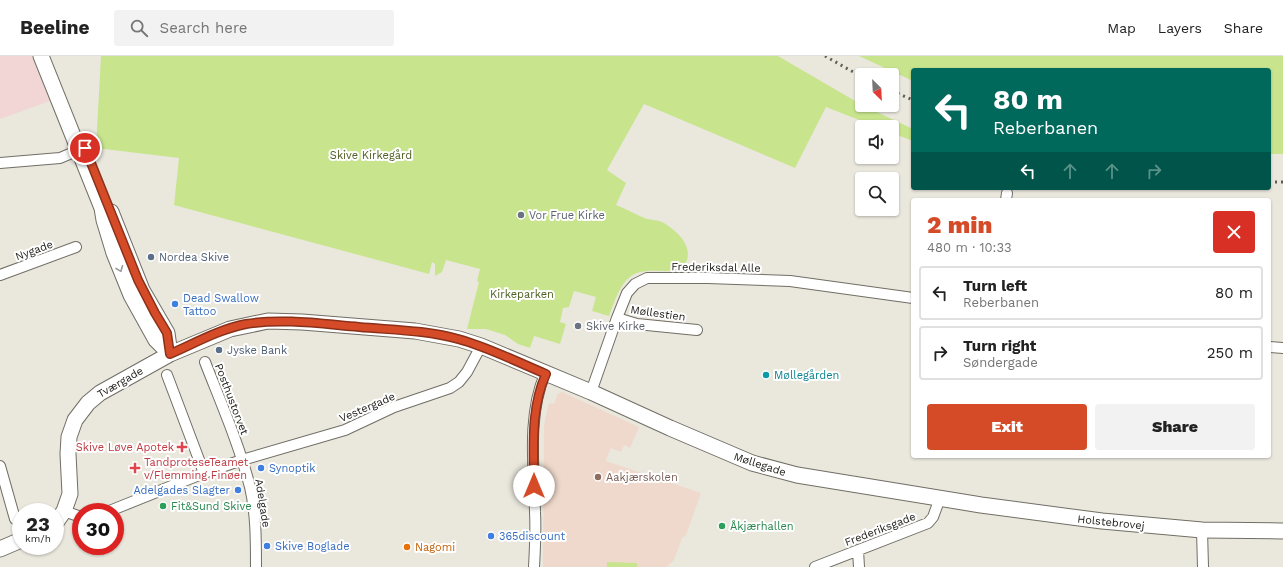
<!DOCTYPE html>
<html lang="en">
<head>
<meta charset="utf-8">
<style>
  :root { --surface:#fff; --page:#f2f2f2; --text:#222; --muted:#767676; --line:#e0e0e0; --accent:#d54b28 }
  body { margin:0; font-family:"Work Sans",sans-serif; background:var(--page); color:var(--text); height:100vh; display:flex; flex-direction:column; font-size:15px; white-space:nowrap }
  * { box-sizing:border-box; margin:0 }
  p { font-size:13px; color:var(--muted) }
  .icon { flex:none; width:22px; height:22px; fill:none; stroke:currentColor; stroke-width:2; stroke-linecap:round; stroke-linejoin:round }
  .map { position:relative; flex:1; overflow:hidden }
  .side { position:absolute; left:911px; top:142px; width:360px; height:260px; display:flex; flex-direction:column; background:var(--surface); border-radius:4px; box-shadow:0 1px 3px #0004 }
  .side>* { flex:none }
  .top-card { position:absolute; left:911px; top:12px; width:360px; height:122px; border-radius:4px; box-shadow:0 1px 3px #0004; background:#00695c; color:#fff; overflow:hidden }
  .needle { width:26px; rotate:156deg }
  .fabs { position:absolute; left:855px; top:12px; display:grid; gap:8px }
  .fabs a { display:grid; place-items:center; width:44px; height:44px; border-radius:4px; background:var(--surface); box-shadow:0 1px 3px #0004; font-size:20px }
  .speed { position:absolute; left:12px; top:447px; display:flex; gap:8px; font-size:20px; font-weight:700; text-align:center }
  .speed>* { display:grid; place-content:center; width:52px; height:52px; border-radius:50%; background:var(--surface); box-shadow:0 1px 3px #0004; line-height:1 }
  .speed small { font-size:10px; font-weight:400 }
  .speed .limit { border:6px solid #d22; background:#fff; color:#111 }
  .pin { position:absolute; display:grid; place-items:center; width:34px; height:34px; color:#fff; margin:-17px; border:2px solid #fff; border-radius:50%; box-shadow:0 1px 4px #0007 }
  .me { position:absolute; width:44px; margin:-22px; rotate:0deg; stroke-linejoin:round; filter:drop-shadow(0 0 3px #0008) }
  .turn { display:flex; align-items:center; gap:14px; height:84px; padding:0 16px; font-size:18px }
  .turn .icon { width:52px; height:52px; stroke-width:2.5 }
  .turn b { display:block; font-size:28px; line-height:34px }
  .lanes { display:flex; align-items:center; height:38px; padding:0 16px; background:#0003; justify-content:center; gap:20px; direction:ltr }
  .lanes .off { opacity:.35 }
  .round { display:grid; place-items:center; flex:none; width:42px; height:42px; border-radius:4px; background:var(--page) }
  .summary { display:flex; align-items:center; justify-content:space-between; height:68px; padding:0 16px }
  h1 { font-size:24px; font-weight:800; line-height:30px; color:var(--accent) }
  .primary-button { display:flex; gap:8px; margin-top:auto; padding:8px 16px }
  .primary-button a { flex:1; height:46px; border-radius:4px; background:var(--accent); color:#fff; font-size:16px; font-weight:800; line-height:46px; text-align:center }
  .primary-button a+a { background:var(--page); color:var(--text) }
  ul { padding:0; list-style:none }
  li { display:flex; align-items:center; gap:12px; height:54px; margin:0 8px 6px; padding:0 8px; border:2px solid var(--line); border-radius:4px }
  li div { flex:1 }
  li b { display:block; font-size:15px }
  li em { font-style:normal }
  header { display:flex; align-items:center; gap:24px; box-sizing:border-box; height:56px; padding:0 20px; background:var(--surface); border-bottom:1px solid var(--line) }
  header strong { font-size:19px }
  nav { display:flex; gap:22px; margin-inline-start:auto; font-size:14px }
  .search { width:280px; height:36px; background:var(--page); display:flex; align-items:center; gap:10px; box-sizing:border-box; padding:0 14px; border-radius:4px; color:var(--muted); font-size:15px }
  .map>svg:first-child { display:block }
  .commercial { fill:#f1d6d5 }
  .education { fill:#efd9cc }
  .green { fill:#c8e58e }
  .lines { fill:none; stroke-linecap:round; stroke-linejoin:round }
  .street-casing { stroke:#716e65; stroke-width:12 }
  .secondary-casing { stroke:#716e65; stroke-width:17 }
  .street { stroke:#fff; stroke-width:10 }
  .secondary { stroke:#fff; stroke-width:15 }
  .rail { stroke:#5f5d57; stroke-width:3; stroke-dasharray:2 4; stroke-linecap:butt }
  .oneway { stroke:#9c9b99 }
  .route-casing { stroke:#8a311a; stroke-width:10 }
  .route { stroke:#d54b28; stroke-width:7 }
  .worship-dot { fill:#6b7280; stroke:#fff; stroke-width:1.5 }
  .service-dot { fill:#5c6f8a; stroke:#fff; stroke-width:1.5 }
  .shop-dot { fill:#3f7fe0; stroke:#fff; stroke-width:1.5 }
  .culture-dot { fill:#0f9aa8; stroke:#fff; stroke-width:1.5 }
  .health-dot { fill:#e0444e; stroke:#fff; stroke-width:1.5 }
  .education-dot { fill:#8d6e63; stroke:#fff; stroke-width:1.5 }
  .leisure-dot { fill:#2e9e5b; stroke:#fff; stroke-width:1.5 }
  .food-dot { fill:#e8710a; stroke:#fff; stroke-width:1.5 }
  .labels { text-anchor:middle; stroke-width:4; stroke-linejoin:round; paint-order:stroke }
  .park-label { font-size:11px; fill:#4d5f21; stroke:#fff }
  .worship-label { font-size:11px; fill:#5b616d; stroke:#fff; text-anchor:start }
  .street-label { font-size:11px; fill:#22211d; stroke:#fff }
  .service-label { font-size:11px; fill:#4e5e75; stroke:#fff; text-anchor:start }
  .shop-label { font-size:11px; fill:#366cbe; stroke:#fff; text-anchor:start }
  .culture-label { font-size:11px; fill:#0d838f; stroke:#fff; text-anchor:start }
  .health-label { font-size:11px; fill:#be3a42; stroke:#fff; text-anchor:end }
  .education-label { font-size:11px; fill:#785e54; stroke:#fff; text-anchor:start }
  .leisure-label { font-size:11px; fill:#27864d; stroke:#fff; text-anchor:start }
  .food-label { font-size:11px; fill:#c56008; stroke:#fff; text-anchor:start }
</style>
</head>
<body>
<header>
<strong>Beeline</strong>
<div class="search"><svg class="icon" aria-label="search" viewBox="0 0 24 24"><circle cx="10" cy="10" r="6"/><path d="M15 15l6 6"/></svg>Search here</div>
<nav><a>Map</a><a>Layers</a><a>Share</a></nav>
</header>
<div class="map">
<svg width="1283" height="511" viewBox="0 0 1283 511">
  <rect width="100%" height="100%" fill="#eae7dd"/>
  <path class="commercial" d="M 0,0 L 32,0 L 50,45 L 0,63 Z"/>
  <path class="education" d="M 562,336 L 639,371 L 630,392 L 624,389 L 621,396 L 611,392 L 606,404 L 606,405 L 701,437 L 686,479 L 682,482 L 674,504 L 667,511 L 543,511 L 544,369 L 549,347 L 554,348 L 558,338 Z"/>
  <path class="green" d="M 101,0 L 778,0 L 862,49 L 913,73 L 913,85 L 892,77 L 892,71 L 877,71 L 826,51 L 795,112 L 644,48 L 607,114 L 626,127 L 616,149 C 626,153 637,159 647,163 C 652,164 657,164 662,166 C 675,173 692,188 687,204 C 685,209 681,213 676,214 C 661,217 645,211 631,220 C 619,229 614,247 609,260 L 592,255 L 596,241 L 574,235 L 569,251 L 563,252 L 560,266 L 566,268 L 560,288 L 534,280 L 530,292 L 518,288 L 505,279 L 486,273 L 467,273 L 479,226 L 477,225 L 480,213 L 446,204 L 442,216 L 435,220 L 435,208 L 432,206 L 429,218 L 174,149 L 179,102 L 96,92 Z
    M 859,0 L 1283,0 L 1283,98 L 1269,98 L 1269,14 L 913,14 L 913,25 Z
    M 607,506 L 637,507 L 637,511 L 607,511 Z"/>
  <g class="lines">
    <defs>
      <path id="street" d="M 0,107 L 60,102 L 79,94
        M 1006,144 L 1007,137
        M 0,219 L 76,191
        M 617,262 L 637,268 L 697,274
        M 1269,291 L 1283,292
        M 205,306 C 221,347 239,388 250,431 C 256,457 256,484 256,511
        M 167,319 L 204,417
        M 591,336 L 617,262 L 627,237 L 635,228 L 647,222 L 708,222 L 790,225 L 913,242
        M 0,410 L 15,463
        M 64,455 L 81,461
        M 107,456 L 204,417 L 242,404 L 345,374 L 394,351 L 450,332 L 459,326 L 467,316 L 481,290
        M 1202,474 L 1203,511
        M 858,494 L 859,511
        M 534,511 C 535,493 536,474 535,456 C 534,411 527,360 545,318
        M 815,511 L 928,467 L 933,461 L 940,442"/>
      <path id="secondary" d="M 41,0 L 102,152 L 104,164 L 114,197 L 131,239 L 156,284 L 170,298
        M 111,156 L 142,234 L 167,277 L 170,298
        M 55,468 L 64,455 L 70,438 L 68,398 L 69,381 L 75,364 L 88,347 L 100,337 L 170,298 L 230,273 L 268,265 L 302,266 L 415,275 L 459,283 L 481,290 L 591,336 L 670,372 L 752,407 L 797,419 L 981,449 L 1102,465 L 1202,474 L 1283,475
        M 0,493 L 21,484"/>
    </defs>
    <use href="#street" class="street-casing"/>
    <use href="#secondary" class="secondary-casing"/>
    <use href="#street" class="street"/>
    <use href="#secondary" class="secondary"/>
    <path class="rail" d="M 825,0 L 862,21
      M 892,35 L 913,44
      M 1269,126 L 1283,126"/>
  </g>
  <defs><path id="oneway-chevron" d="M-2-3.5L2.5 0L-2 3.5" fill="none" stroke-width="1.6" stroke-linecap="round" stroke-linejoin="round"/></defs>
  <use class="oneway" href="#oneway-chevron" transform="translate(120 213) rotate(68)"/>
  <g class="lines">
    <defs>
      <path id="route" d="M 85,92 L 138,224 L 155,257 L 167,277 L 170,298 C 195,287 220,273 246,268 C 283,262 322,268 359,271 C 392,274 426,274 458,283 C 488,291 517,306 546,318 C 530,353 534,393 534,430"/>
    </defs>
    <use href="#route" class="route-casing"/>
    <use href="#route" class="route"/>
  </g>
  <g class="worship-dot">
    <circle cx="521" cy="159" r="4"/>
    <circle cx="578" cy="270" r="4"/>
  </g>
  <g class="service-dot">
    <circle cx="151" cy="201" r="4"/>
    <circle cx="219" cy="294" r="4"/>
  </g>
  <g class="shop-dot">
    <circle cx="175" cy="248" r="4"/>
    <circle cx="261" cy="412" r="4"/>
    <circle cx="238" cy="434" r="4"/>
    <circle cx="491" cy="480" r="4"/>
    <circle cx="267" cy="490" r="4"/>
  </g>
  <circle class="culture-dot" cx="766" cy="319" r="4"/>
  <g class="health-dot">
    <path d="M180 385h4v4h4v4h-4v4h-4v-4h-4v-4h4z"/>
    <path d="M133 406h4v4h4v4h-4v4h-4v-4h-4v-4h4z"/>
  </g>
  <circle class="education-dot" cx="598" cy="421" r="4"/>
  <g class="leisure-dot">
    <circle cx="163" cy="450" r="4"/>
    <circle cx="722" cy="470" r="4"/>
  </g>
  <circle class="food-dot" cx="407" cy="491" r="4"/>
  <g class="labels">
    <g class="park-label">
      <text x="371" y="103">Skive Kirkegård</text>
      <text x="522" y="242">Kirkeparken</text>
    </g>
    <g class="worship-label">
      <text x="529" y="163">Vor Frue Kirke</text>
      <text x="586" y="274">Skive Kirke</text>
    </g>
    <g class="street-label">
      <text transform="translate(34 194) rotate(-20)" y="4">Nygade</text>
      <text transform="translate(716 211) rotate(1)" y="4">Frederiksdal Alle</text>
      <text transform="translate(658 257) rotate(8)" y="4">Møllestien</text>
      <text transform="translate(120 326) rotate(-30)" y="4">Tværgade</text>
      <text transform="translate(232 343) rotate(69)" y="4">Posthustorvet</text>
      <text transform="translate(367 351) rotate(-23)" y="4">Vestergade</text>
      <text transform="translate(760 408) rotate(18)" y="4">Møllegade</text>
      <text transform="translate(263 447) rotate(81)" y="4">Adelgade</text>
      <text transform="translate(1111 466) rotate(6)" y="4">Holstebrovej</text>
      <text transform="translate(880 473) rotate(-21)" y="4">Frederiksgade</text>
    </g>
    <g class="service-label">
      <text x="159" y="205">Nordea Skive</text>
      <text x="227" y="298">Jyske Bank</text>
    </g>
    <g class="shop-label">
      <text x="183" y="246">Dead Swallow<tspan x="183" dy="13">Tattoo</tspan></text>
      <text x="269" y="416">Synoptik</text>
      <text x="230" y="438" text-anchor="end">Adelgades Slagter</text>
      <text x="499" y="484">365discount</text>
      <text x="275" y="494">Skive Boglade</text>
    </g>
    <g class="culture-label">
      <text x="774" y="323">Møllegården</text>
    </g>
    <g class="health-label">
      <text x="174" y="395">Skive Løve Apotek</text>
      <text x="144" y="410" text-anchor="start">TandproteseTeamet<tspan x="144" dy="13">v/Flemming Finøen</tspan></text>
    </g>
    <g class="education-label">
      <text x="606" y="425">Aakjærskolen</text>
    </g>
    <g class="leisure-label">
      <text x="171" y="454">Fit&amp;Sund Skive</text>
      <text x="730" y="474">Åkjærhallen</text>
    </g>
    <g class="food-label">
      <text x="415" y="495">Nagomi</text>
    </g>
  </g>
</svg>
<div class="fabs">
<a><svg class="needle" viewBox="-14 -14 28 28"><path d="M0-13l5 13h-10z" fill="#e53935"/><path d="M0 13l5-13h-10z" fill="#767676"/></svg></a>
<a><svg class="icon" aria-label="sound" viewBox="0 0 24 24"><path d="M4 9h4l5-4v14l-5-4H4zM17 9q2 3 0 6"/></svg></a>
<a><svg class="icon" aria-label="search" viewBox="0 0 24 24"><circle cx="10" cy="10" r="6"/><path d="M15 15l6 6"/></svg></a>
</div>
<div class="speed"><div>23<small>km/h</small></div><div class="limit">30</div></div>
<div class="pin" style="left:85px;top:92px;background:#d93025"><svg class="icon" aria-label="arrive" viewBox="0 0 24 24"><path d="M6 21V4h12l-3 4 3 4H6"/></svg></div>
<svg class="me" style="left:534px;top:430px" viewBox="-20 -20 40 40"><circle r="19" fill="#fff"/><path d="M0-13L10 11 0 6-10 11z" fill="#d54b28"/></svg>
<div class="top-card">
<div class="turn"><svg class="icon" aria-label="left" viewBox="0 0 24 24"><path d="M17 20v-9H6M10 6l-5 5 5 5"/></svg><div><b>80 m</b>Reberbanen</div></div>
<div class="lanes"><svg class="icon" aria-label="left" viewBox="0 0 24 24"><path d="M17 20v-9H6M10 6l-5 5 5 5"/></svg><svg class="icon off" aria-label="ahead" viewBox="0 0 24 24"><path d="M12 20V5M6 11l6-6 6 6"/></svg><svg class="icon off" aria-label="ahead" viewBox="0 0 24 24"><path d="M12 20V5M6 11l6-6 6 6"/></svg><svg class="icon off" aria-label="right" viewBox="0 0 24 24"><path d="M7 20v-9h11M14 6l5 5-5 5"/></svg></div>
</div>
<section class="side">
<div class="summary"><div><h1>2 min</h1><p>480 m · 10:33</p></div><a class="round" style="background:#d93025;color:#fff"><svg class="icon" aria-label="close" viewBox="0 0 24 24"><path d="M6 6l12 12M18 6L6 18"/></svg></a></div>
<ul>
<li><svg class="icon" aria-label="left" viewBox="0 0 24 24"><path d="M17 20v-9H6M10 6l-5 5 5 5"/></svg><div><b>Turn left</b><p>Reberbanen</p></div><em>80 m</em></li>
<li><svg class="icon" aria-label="right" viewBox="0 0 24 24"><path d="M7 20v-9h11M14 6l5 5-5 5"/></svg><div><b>Turn right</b><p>Søndergade</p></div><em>250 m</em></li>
</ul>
<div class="primary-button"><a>Exit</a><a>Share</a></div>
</section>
</div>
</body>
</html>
